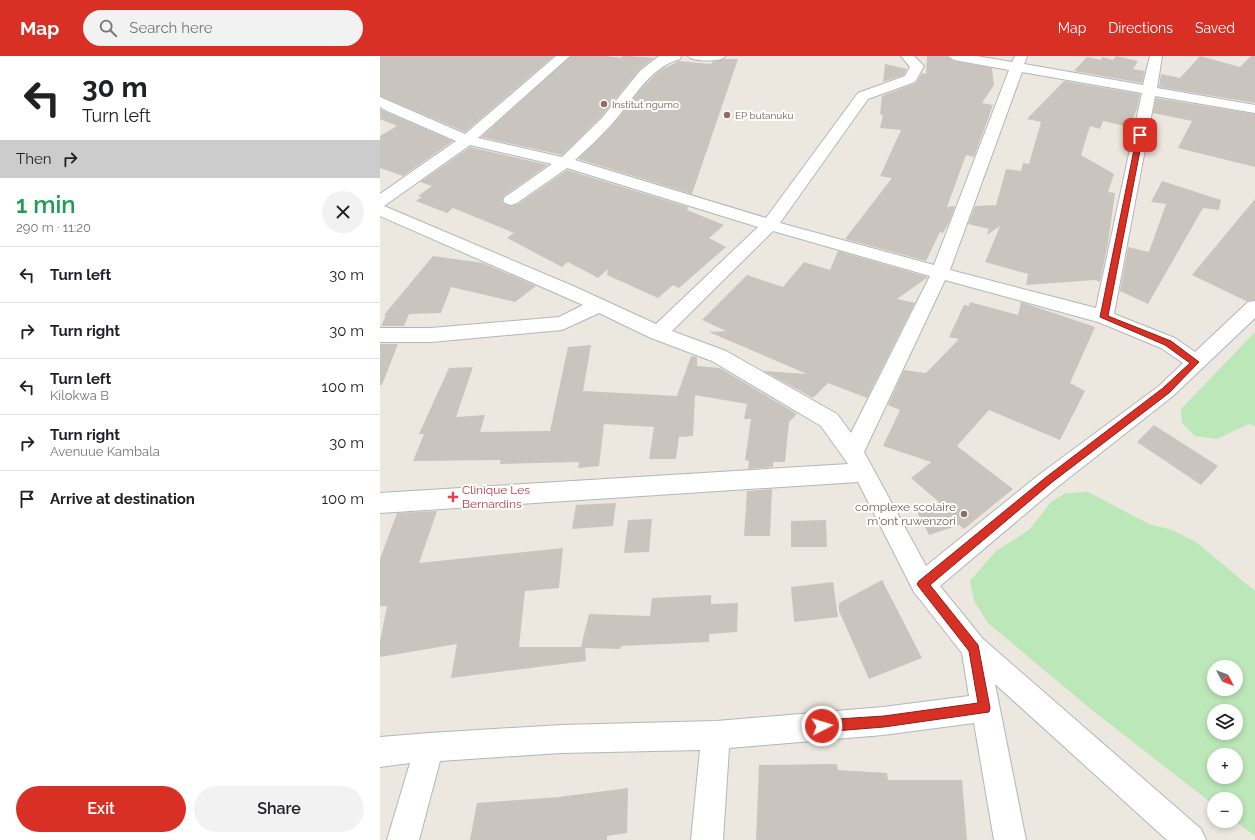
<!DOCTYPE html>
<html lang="en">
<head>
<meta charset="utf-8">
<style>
  :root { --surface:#fff; --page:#f2f2f2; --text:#202124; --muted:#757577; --line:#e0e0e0; --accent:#d93025 }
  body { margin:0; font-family:Raleway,sans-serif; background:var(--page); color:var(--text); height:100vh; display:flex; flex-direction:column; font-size:15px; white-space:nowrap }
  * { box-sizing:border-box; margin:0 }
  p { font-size:13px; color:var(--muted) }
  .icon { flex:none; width:22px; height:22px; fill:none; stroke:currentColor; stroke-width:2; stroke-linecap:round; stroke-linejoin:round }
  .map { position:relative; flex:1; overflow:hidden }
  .drawer { display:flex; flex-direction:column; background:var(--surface); width:380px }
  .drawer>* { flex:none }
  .banner { background:#fff; color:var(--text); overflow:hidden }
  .needle { width:26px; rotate:131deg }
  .buttons { position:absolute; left:827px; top:604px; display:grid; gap:8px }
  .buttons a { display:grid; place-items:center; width:36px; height:36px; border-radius:50%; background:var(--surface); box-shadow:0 2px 6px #0003; font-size:20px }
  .pin { position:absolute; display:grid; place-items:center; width:34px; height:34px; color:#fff; margin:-17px; border-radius:8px; box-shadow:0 2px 6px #0006 }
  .me { position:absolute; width:44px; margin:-22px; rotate:85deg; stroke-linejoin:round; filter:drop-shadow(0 0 3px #0008) }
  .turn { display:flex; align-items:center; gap:14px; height:84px; padding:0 16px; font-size:18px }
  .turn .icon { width:52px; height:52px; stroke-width:2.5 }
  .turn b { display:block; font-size:28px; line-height:34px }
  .then { display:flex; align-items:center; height:38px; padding:0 16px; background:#0003; gap:8px; font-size:15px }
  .round { display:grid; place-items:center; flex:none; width:42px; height:42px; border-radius:21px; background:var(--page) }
  .headline { display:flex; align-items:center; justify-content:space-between; height:68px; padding:0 16px }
  h1 { font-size:24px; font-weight:600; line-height:30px; color:#1e9e55 }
  .primary-button { display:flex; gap:8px; margin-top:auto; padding:8px 16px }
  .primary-button a { flex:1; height:46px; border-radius:24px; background:var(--accent); color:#fff; font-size:16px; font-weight:600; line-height:46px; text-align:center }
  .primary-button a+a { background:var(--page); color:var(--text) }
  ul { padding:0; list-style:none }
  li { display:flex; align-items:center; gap:12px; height:56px; padding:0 16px; border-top:1px solid var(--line) }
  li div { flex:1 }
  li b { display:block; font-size:15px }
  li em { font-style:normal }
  header { display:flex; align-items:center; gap:24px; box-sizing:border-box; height:56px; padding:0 20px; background:var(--accent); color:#fff }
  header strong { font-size:19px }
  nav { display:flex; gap:22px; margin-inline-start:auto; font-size:14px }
  .search { width:280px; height:36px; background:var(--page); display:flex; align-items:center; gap:10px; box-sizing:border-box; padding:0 14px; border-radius:22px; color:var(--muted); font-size:15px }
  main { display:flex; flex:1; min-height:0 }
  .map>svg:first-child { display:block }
  .green { fill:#bce7b8; fill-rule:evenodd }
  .building { fill:#c9c5be }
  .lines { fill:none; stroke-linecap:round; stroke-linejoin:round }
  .minor-casing { stroke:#b2b6bb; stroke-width:2 }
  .minor { fill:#fff; fill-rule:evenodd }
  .route { fill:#d93025; stroke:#8d1f18 }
  .education-dot { fill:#8d6e63; stroke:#fff; stroke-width:1.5 }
  .health-dot { fill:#e0444e; stroke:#fff; stroke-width:1.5 }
  .labels { text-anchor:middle; stroke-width:4; stroke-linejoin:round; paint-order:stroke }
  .far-education-label { font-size:10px; fill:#785e54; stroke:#fff; text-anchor:start }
  .health-label { font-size:12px; fill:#be3a42; stroke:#fff; text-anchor:start }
  .education-label { font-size:12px; fill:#785e54; stroke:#fff; text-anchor:end }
</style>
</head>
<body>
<header>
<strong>Map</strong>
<div class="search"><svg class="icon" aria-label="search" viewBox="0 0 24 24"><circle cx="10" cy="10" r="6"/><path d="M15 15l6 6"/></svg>Search here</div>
<nav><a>Map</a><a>Directions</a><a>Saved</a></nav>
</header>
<main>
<section class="drawer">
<div class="banner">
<div class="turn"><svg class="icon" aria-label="left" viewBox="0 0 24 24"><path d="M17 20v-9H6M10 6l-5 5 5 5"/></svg><div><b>30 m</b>Turn left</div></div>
<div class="then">Then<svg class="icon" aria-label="right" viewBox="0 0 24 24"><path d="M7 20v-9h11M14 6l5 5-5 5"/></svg></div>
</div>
<div class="headline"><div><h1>1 min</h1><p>290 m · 11:20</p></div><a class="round"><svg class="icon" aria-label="close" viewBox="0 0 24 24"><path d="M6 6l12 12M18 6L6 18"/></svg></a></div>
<ul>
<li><svg class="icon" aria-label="left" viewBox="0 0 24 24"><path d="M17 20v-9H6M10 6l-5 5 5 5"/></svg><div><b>Turn left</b></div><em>30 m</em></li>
<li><svg class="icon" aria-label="right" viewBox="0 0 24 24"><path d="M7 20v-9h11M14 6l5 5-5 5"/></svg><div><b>Turn right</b></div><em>30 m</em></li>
<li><svg class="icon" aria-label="left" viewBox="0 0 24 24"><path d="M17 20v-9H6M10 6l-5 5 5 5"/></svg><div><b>Turn left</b><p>Kilokwa B</p></div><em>100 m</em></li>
<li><svg class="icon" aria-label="right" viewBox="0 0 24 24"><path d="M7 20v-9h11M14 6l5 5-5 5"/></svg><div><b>Turn right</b><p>Avenuue Kambala</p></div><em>30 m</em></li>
<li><svg class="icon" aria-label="arrive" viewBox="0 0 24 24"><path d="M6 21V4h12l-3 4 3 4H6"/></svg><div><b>Arrive at destination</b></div><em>100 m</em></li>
</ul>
<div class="primary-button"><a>Exit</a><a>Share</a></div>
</section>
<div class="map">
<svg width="875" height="784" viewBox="0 0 875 784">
  <rect width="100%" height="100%" fill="#ece8df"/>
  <path class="green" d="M 875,276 L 875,370 L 869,368 L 837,383 L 815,380 L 802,367 L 801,353 Z
    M 708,436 L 769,468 L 792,474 L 816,486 L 875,535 L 875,780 L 855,765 L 856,743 L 834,743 L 834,749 L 712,654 L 608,567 L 594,545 L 590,525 L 616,495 L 649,474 L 671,446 L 686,437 ZM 834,611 L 856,611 L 856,633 L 834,633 ZM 834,655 L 856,655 L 856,677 L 834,677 ZM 834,699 L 856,699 L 856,721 L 834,721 Z"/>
  <path class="building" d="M 0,0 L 174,0 L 85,76 L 0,40 Z
    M 191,0 L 227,0 L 241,2 L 243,0 L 250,0 L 274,2 L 259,14 L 220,62 L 182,99 L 101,81 Z
    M 547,0 L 567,0 L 574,5 L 612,12 L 614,29 L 602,47 L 613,49 L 594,101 L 586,99 L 567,151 L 575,150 L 570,164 L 563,177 L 560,176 L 546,205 L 465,183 L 512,122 L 500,120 L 521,74 L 500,72 L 503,59 L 500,58 L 502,40 L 536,27 L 542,17 L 546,18 Z
    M 736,0 L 758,5 L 753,13 L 765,15 L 762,27 L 694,15 L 707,1 L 721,4 L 722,1 L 733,4 Z
    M 820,0 L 860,11 L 871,0 L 875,0 L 875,47 L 779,31 L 781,18 L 800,22 Z
    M 345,3 L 358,3 L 312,138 L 198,103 L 231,71 L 262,32 L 279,15 L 299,5 L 331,8 L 332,6 Z
    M 505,8 L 527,13 L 524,19 L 503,26 Z
    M 684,25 L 760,38 L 757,53 L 749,71 L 723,65 L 720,73 L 710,70 L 701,99 L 734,118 L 728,136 L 735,137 L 728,187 L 720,226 L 715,224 L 646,229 L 648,218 L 605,206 L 620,170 L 607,179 L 609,173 L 588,168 L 595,150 L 616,149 L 626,113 L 641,115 L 643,107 L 649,108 L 661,66 L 647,63 Z
    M 776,42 L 875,58 L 875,111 L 798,92 L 812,65 L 773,57 Z
    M 0,53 L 6,56 L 73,85 L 23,120 L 0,112 L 0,80 L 17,70 L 0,63 Z
    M 90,91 L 168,109 L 124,140 L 122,145 L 125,148 L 131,150 L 138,148 L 187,114 L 308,151 L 307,154 L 344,169 L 329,182 L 346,191 L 299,232 L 293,229 L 278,242 L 227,219 L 228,213 L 218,222 L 188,206 L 182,211 L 127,182 L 134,177 L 73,152 L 67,157 L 36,145 L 42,141 L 38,140 L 52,130 L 40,126 Z
    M 782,125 L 841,144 L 839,154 L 823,152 L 768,248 L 740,235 L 748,191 L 769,196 L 786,148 L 771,146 Z
    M 875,143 L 875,244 L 866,245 L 812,219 Z
    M 458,195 L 548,221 L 517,243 L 535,247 L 487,342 L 448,327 L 433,342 L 384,315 L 427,318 L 329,276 L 346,275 L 322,264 L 367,219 L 403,231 L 424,206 L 450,214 Z
    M 53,200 L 103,207 L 156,230 L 135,246 L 71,231 L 61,257 L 29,258 L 24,270 L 1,270 L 6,259 L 4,259 Z
    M 590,246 L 638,259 L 641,246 L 715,271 L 690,327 L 705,335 L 680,384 L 609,354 L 577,390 L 633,433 L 584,473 L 579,469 L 549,479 L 536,454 L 559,446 L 531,422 L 551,406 L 503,390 L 520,354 L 508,349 L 524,314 L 546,317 L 579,283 L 569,281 L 584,249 L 589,250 Z
    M 0,288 L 18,288 L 2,329 L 0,329 Z
    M 211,289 L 203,335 L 297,340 L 311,300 L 317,301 L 317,310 L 340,312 L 417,358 L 409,366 L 405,406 L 393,406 L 393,411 L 368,413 L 369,405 L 365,404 L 371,363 L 364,363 L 367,348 L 315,339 L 313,380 L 299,381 L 296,403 L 269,403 L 274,371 L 224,368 L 219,410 L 198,412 L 199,406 L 120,408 L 121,404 L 33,405 L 44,378 L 39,378 L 69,312 L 93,311 L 76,361 L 105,359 L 100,376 L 170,375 L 188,291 Z
    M 774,369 L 838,410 L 821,429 L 757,386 Z
    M 392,433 L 390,480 L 364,480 L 367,435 Z
    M 236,447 L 233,470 L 192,473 L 196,449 Z
    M 57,455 L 39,507 L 183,492 L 179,532 L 145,535 L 139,591 L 201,591 L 209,558 L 270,560 L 272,542 L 331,539 L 331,548 L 358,547 L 357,576 L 329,578 L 329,586 L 241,590 L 240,593 L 205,592 L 206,605 L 71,622 L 77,588 L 0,601 L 0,585 L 7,550 L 0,550 L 0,503 L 17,457 Z
    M 272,463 L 269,496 L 244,497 L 248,464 Z
    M 446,464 L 447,491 L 411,491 L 411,465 Z
    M 502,524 L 542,602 L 489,623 L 459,555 L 459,547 Z
    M 453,526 L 458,561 L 414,566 L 411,531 Z
    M 457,708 L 458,714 L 507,717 L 508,724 L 582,724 L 587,784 L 376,784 L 379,709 Z
    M 248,732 L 247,777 L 227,780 L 227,784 L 90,784 L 97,747 L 179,741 Z"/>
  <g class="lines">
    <defs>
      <path id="minor" d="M 176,0 L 190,0 L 98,82 L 182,101 L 221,63 L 260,15 L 279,0 L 301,0 L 300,3 C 267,12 252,47 230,70 C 219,82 207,93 195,104 L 386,162 L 478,37 L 525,20 L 530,11 L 521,0 L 534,0 L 544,10 L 535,26 L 488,43 L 400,167 L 554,209 L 629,14 L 574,4 L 568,0 L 596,0 L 632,6 L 635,0 L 647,0 L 644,8 L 763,29 L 770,0 L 782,0 L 777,32 L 875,49 L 875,57 L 775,40 L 734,258 L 795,282 L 815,296 L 868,246 L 875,245 L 875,262 L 793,340 L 676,432 L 560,530 L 603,583 L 821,773 L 826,784 L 787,784 L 615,628 L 646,784 L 614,784 L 594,667 L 503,679 L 349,692 L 343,784 L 311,784 L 320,694 L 181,697 L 60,705 L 39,784 L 7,784 L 30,707 L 0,711 L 0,681 L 49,677 L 181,669 L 336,665 L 503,651 L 589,640 L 582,597 L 534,536 L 478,426 L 0,457 L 0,437 L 468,408 L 441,370 L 332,305 L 271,282 L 219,257 L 182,274 L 51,286 L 0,286 L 0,272 L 51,272 L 179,261 L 203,249 L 0,160 L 0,138 L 76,85 L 7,55 L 0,51 L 0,41 L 85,78 ZM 642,16 L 762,37 L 716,252 L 570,214 ZM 90,89 L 172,108 L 125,141 L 123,144 L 125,147 L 131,149 L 137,147 L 187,112 L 378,171 L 276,268 L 193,230 L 4,150 ZM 393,175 L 550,220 L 471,377 L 457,358 L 346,295 L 292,275 ZM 565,224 L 718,266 L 781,292 L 803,307 L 779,330 L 660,418 L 546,510 L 484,396 Z
        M 308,0 L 346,0 C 342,6 312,6 308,0 Z"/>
    </defs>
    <use href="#minor" class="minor-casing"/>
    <use href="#minor" class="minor"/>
  </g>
  <path class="route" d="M 760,77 L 763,79 L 728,260 L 791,285 L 819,306 L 789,337 L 671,427 L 550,529 L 598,589 L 610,652 L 609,656 L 504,671 L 442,676 L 438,674 L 437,670 L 438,666 L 442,664 L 504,660 L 598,647 L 589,595 L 539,531 L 537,528 L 539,525 L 665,422 L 783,332 L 810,307 L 785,289 L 720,261 L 757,79 Z"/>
  <g class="education-dot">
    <circle cx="224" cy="48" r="4"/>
    <circle cx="347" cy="59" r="4"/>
    <circle cx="584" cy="458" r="4"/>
  </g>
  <path class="health-dot" d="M71 435h4v4h4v4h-4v4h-4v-4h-4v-4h4z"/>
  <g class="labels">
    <g class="far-education-label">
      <text x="232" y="52">Institut ngumo</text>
      <text x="355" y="63">EP butanuku</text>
    </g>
    <g class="health-label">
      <text x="82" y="438">Clinique Les<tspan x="82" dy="14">Bernardins</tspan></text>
    </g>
    <g class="education-label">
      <text x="576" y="455">complexe scolaire<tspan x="576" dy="14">m'ont ruwenzori</tspan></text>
    </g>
  </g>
</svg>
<div class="buttons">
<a><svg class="needle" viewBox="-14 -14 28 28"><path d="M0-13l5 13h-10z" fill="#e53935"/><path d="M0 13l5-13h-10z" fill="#757577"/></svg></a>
<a><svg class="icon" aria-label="layers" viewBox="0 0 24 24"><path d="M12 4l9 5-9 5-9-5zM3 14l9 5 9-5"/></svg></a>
<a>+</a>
<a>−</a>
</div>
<div class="pin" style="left:760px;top:79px;background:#d93025"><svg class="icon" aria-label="arrive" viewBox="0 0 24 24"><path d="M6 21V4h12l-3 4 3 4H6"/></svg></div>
<svg class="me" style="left:442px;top:670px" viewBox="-20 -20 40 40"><circle r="17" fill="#d93025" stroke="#fff" stroke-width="3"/><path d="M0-11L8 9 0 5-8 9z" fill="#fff"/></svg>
</div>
</main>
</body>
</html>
